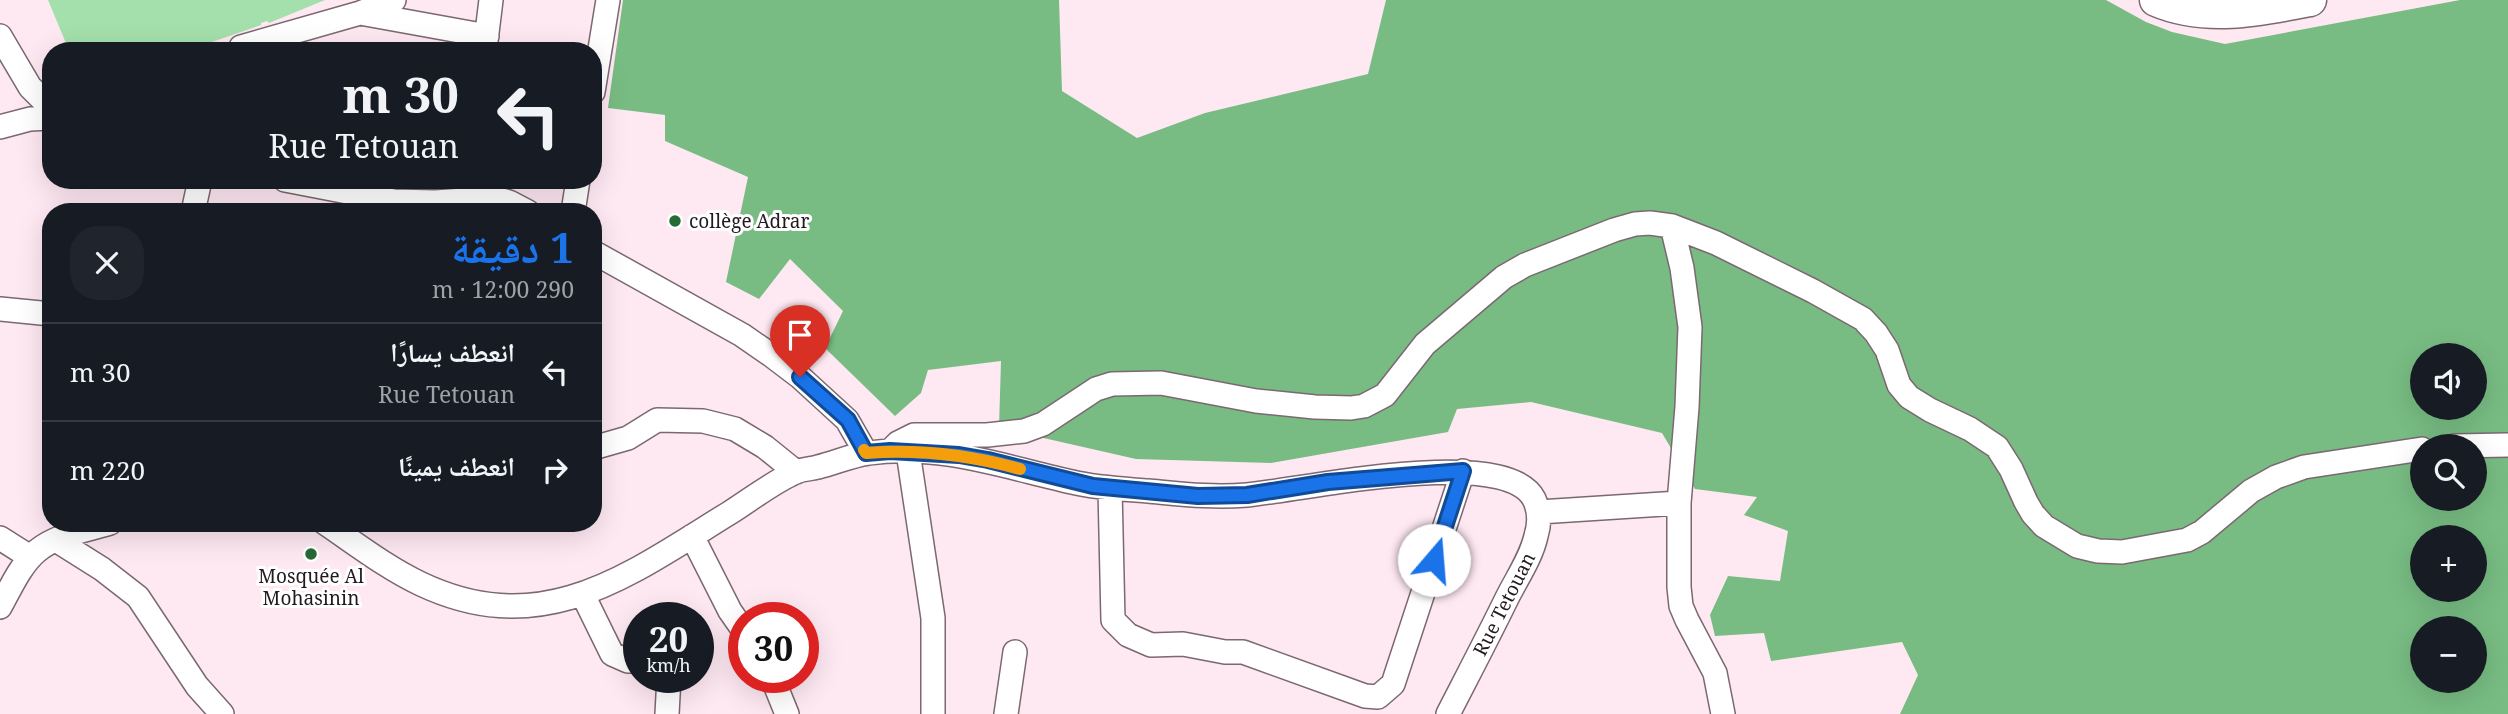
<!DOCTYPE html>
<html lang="ar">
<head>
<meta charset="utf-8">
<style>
  :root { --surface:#171b24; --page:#20242c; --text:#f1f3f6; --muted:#9ea1a6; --line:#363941; --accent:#1a73e8 }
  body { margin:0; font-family:"Noto Serif","Noto Naskh Arabic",serif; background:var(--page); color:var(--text); direction:rtl; height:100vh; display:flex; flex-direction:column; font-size:26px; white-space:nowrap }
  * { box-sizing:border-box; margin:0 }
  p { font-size:23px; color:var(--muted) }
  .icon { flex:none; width:38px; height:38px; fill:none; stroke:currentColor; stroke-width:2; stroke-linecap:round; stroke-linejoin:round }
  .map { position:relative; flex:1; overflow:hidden; direction:ltr }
  .side { position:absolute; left:42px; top:203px; width:560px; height:329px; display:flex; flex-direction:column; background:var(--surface); border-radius:28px; box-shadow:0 7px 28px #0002; direction:rtl }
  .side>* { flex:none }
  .banner { position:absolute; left:42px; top:42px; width:560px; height:147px; border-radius:28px; box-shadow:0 7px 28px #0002; direction:rtl; background:#171b24; color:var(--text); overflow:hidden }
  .buttons { position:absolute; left:2410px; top:343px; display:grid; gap:14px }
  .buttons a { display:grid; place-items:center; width:77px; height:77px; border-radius:50%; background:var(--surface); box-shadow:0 7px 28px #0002; font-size:35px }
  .speed { position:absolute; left:623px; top:602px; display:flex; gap:14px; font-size:35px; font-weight:700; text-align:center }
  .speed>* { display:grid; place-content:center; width:91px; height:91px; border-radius:50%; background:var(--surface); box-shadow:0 7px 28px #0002; line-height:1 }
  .speed small { font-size:18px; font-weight:400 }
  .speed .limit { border:10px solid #d22; background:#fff; color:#111 }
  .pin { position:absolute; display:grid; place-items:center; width:60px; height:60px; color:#fff; margin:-72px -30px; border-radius:50% 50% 50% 0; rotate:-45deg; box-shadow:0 0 7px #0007 }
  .pin .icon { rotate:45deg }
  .me { position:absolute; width:77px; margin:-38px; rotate:18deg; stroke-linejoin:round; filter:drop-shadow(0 0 5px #0008) }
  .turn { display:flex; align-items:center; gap:24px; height:147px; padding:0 28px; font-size:32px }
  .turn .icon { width:91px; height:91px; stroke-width:2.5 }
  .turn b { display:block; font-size:49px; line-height:60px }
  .round { display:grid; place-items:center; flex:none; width:74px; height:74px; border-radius:28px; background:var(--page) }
  .summary { display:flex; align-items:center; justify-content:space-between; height:119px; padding:0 28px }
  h1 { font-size:42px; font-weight:700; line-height:52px; color:var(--accent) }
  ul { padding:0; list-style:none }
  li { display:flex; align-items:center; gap:21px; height:98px; padding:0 28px; border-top:2px solid var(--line) }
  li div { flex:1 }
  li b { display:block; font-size:26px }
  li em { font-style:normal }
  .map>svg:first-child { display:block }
  .green { fill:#a4e0ac }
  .forest { fill:#78bc83; fill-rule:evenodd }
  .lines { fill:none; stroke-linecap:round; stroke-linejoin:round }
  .street-casing { stroke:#7b6871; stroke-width:26 }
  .secondary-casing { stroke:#7b6871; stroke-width:35 }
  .street { stroke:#fff; stroke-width:23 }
  .secondary { stroke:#fff; stroke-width:32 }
  .route-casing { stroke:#114b97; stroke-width:18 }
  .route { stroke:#1a73e8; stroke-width:12 }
  .slow { stroke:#f59e0b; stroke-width:12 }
  .poi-dot { fill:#266a36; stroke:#fff; stroke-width:2.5 }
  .labels { text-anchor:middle; stroke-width:6; stroke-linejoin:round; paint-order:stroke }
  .poi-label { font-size:19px; fill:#221a1e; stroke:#fff; text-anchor:start }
  .street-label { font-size:19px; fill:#221a1e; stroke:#fff }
</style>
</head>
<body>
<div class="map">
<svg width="2508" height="714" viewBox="0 0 2508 714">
  <rect width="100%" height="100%" fill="#fee8f2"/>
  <path class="green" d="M 48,0 L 325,0 L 269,23 L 267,21 L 261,23 L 261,25 L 186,51 L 77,51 L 68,48 Z"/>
  <path class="forest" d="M 623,0 L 1059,0 L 1062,91 L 1137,138 L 1205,113 L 1368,74 L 1386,0 L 2106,0 L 2146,22 L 2172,32 L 2225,44 L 2460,0 L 2508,0 L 2508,714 L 1900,714 L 1918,675 L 1902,642 L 1771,661 L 1764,633 L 1715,636 L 1710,615 L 1728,576 L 1780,581 L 1788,531 L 1744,515 L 1757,497 L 1695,489 L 1662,433 L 1531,402 L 1457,409 L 1448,432 L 1271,463 L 1136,459 L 999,428 L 1001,361 L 928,370 L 921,393 L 895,416 L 825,348 L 843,311 L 790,259 L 759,299 L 726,282 L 748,177 L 665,141 L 665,115 L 608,108 ZM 2422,355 L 2474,355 L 2474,408 L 2422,408 ZM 2422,446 L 2474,446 L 2474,499 L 2422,499 ZM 2422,537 L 2474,537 L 2474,590 L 2422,590 ZM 2422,628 L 2474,628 L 2474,681 L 2422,681 Z"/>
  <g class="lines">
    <defs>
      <path id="street" d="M 360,13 L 487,36
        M 0,36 L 30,87 L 51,108
        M 241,47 L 360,13 L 394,0
        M 485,49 L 491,0
        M 593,92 L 608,0
        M 0,127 L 30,119 L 51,118
        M 285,180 L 394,201 L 435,202 L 494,198 L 509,202 L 528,212
        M 193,212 L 200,180
        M 573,212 L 578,180
        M 1672,226 L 1682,268 L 1690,327 L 1687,407 L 1679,503 L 1679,587 L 1681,606 L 1687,620 L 1715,673 L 1723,714
        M 593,252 L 742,335 L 771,355 L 800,377 L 847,420 L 866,453
        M 0,309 L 51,314
        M 2455,446 L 2508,445
        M 593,448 L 628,438 L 657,420 L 703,421 L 735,429 L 765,447 L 796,472
        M 890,451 L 898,443 L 914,435 L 987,435 L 1024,431 L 1043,424 L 1096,389 L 1112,384 L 1161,383 L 1256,401 L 1315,407 L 1351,408 L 1364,406 L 1385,395 L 1425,344 L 1504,277 L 1525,265 L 1614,230 L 1635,224 L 1650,223 L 1672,226 L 1716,243 L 1813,291 L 1863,319 L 1876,333 L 1887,350 L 1899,385 L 1909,397 L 1930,410 L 1970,429 L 1997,447 L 2011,469 L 2026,502 L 2033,514 L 2044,526 L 2077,546 L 2098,551 L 2122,552 L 2187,540 L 2202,532 L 2251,491 L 2276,477 L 2304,467 L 2422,449
        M 908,452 L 933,618 L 933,714
        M 1110,489 L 1113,620 L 1128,635 L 1151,645 L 1183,644 L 1225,652 L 1243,652 L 1365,696 L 1378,697 L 1393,684 L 1463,471
        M 1539,512 L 1679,503
        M 325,523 C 356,544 387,568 421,584 C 544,642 630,574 731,512 C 750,500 776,480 796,472 C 802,469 811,469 818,467 C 835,463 852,455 869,453 C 939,443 1005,467 1072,482 C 1097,488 1122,489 1148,491 C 1181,494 1213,498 1247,495 C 1302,490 1505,444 1534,499 C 1540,511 1540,523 1536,536 C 1531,558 1517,578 1507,598 C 1488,637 1468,675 1448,714
        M 692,536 L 730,611 L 744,631
        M 0,538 L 30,557
        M 56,540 L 102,569 L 138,597 L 197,686 L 222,714
        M 583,595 L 612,654 L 628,661 L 639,661
        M 0,607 C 10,589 21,564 37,551 C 56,535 87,530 110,523
        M 772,677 L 787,714
        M 667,714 L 669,677
        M 1006,714 L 1015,652"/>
      <path id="secondary" d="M 2156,0 C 2205,21 2259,10 2310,0"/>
    </defs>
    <use href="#street" class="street-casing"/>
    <use href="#secondary" class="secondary-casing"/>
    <use href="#street" class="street"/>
    <use href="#secondary" class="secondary"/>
  </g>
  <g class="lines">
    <defs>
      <path id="route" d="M 800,377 L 848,420 L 866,453 L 890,451 L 959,455 L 988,460 L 1093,486 L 1198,496 L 1247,495 L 1328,482 L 1463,471 L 1434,560"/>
    </defs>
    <use href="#route" class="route-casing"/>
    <use href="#route" class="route"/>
    <path class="slow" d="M 864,450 L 866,453 C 918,449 970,455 1020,469"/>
  </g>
  <g class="poi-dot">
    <circle cx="675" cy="221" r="7"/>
    <circle cx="311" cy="554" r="7"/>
  </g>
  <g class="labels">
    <g class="poi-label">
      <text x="689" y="228">collège Adrar</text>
      <text x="311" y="583" text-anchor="middle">Mosquée Al<tspan x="311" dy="22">Mohasinin</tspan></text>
    </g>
    <g class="street-label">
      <text transform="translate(1504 604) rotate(-63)" y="7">Rue Tetouan</text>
    </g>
  </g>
</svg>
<div class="buttons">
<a><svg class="icon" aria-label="sound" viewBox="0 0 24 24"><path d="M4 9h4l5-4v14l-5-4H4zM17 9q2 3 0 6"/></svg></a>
<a><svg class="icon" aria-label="search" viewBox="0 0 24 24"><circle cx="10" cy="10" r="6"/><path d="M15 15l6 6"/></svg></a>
<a>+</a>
<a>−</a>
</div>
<div class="speed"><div>20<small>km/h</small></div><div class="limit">30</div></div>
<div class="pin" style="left:800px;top:377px;background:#d93025"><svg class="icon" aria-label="arrive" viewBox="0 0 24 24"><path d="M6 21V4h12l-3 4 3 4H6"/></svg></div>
<svg class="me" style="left:1434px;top:560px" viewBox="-20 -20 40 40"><circle r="19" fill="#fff"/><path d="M0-13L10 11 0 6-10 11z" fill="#1a73e8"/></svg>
<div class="banner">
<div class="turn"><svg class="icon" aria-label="left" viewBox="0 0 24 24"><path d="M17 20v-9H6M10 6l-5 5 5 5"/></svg><div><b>30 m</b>Rue Tetouan</div></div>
</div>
<section class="side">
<div class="summary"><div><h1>1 دقيقة</h1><p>290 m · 12:00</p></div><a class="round"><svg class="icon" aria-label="close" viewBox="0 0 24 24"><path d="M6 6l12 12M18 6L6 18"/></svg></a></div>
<ul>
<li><svg class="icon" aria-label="left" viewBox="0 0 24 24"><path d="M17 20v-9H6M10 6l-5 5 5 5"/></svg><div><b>انعطف يسارًا</b><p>Rue Tetouan</p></div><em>30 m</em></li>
<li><svg class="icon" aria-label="right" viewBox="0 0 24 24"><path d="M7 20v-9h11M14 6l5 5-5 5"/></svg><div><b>انعطف يمينًا</b></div><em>220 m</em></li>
</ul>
</section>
</div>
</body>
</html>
